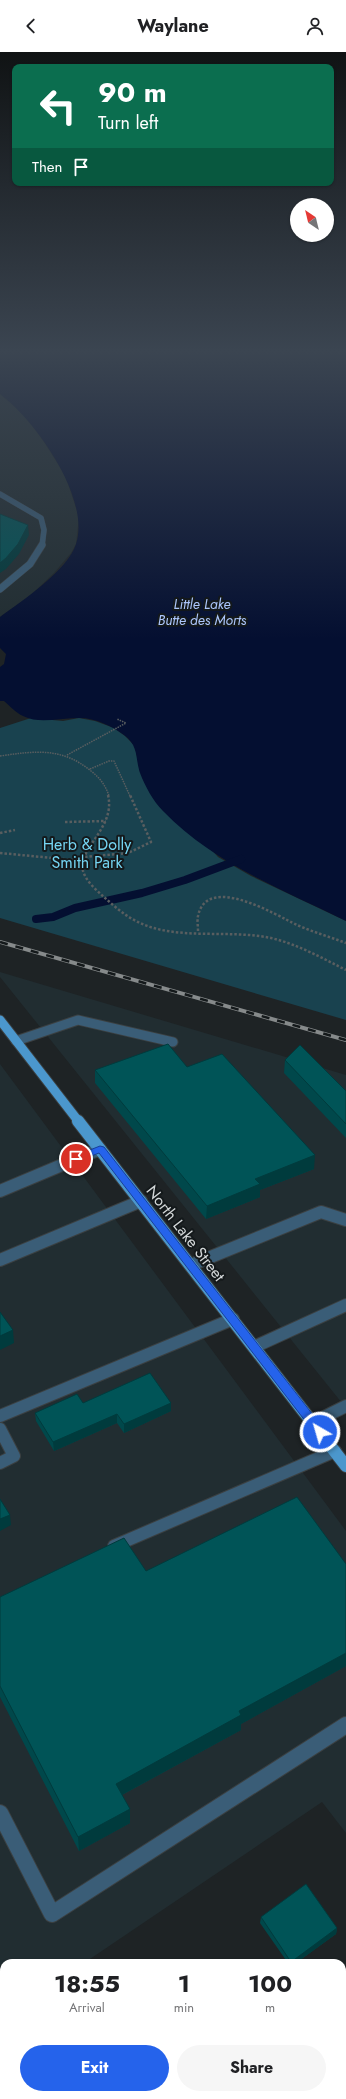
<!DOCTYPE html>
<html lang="en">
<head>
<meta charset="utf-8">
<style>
  :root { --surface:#fff; --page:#f6f6f6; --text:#202124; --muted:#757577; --accent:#2563eb }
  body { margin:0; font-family:Jost,sans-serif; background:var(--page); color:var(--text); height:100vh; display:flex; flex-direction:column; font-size:15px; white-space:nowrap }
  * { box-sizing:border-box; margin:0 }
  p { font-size:13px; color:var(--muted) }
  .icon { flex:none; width:22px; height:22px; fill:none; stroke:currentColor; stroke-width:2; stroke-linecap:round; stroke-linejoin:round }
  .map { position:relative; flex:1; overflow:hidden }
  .sheet { position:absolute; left:0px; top:1907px; width:346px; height:140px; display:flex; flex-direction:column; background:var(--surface); border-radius:12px 12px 0 0; box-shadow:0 1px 3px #0004 }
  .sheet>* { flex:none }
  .banner { position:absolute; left:12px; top:12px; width:322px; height:122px; border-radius:8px; box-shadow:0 1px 3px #0004; background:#0b6e4f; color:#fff; overflow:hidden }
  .needle { width:26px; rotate:325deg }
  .tools { position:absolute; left:290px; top:146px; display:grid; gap:8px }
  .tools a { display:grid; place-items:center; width:44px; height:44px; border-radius:50%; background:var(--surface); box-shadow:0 1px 3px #0004; font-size:20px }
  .pin { position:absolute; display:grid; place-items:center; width:34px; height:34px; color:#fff; margin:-17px; border:2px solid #fff; border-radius:50%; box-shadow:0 1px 4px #0007 }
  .me { position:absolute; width:44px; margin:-22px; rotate:322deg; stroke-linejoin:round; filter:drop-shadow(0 0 3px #0008) }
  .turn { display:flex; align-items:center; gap:14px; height:84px; padding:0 20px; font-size:18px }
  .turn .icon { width:52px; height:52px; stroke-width:2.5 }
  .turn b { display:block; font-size:28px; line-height:34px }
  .then { display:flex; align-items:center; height:38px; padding:0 20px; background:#0003; gap:8px; font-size:15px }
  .eta { display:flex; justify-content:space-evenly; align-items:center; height:68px; text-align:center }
  .eta b { font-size:24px; font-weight:700; line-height:28px }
  .action { display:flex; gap:8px; margin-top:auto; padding:8px 20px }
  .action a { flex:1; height:46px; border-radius:24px; background:var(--accent); color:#fff; font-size:16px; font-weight:700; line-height:46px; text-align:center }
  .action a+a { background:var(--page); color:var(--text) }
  header { display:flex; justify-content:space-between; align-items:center; height:52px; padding:0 20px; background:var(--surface); font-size:18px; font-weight:700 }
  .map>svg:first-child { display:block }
  .built { fill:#212d31 }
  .green { fill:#19424f }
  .water { fill:#040f31 }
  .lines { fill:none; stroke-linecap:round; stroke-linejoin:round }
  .stream { stroke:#040f31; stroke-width:8 }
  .minor-far4-casing { stroke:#3b4042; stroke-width:6 }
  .minor-far3-casing { stroke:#3b4042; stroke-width:8 }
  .minor-far2-casing { stroke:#3b4042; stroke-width:11 }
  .minor-far1-casing { stroke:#3b4042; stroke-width:14 }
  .minor-casing { stroke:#3b4042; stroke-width:18 }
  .major-far1-casing { stroke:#3b4042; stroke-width:11 }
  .major-casing { stroke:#3b4042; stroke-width:14 }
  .path-far1 { stroke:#595e60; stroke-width:1.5; stroke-dasharray:1.5 1; stroke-linecap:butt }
  .path { stroke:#595e60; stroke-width:2.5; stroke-dasharray:2.5 2; stroke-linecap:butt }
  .minor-far4 { stroke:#3a5d77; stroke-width:5.5 }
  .minor-far3 { stroke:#3a5d77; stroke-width:7 }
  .minor-far2 { stroke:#3a5d77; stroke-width:9 }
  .minor-far1 { stroke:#3a5d77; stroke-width:12 }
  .minor { stroke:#3a5d77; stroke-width:16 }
  .major-far1 { stroke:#4b97cd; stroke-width:9 }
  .major { stroke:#4b97cd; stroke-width:12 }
  .rail-casing { stroke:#868a8b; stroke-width:4 }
  .rail { stroke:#14191b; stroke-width:2.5; stroke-dasharray:8; stroke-linecap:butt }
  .wall { fill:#00484b }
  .shaded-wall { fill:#003b3d }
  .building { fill:#005457; stroke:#003b3d }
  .route { fill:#2563eb; stroke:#184099 }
  .labels { text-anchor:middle; stroke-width:4; stroke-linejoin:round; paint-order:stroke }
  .far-water-label { font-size:14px; font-style:italic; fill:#acc6fb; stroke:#14191b }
  .park-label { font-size:16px; fill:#75d5f3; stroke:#14191b }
  .street-label { font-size:16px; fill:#d4d8d9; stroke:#14191b }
</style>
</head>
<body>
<header><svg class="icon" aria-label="back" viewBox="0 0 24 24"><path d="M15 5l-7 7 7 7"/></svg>Waylane<svg class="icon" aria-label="person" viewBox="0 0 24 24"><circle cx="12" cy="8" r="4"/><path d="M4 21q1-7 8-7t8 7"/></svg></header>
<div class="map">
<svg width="346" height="2047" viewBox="0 0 346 2047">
  <rect width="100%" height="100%" fill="#1e2325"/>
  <path class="built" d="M 0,342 L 24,363 L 42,387 L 65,423 L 79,465 L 76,492 L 71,501 L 54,521 L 31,543 L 0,565 Z
    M 0,920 L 346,1023 L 346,1356 L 0,925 Z
    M 0,1012 L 346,1479 L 346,1781 L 322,1750 L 84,1911 L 4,1911 L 4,1957 L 0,1949 Z"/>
  <path class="green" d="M 31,666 L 63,669 L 79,666 L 95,669 L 114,676 L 125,684 L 135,694 L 140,720 L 218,805 L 251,824 L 346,869 L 346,968 L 0,866 L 0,676 Z"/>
  <path class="water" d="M 0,301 L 346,301 L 346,869 C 282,837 214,812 163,759 C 153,749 145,734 140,721 C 135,706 139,694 124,683 C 112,674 95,666 80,666 C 61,665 41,673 23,664 C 16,661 10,654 4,649 L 0,649 L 0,615 L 4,612 L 6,602 L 0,596 L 0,565 C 22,549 68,518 76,492 C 91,446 35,368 0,342 Z"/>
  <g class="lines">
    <path class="stream" d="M 36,867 L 53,865 L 75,856 L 142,841 L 185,828 L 241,807"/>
    <defs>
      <path id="minor-far4" d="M 0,442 L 41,466 L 44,478 L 42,494"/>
      <path id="minor-far3" d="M 0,537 L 30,512 L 42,493"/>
      <path id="minor-far2" d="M 16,989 L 78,968 L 173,990"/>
      <path id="minor-far1" d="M 0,1139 L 100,1097
        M 0,1208 L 141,1149
        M 191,1213 L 321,1160 L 346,1168
        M 254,1295 L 346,1253
        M 0,1364 L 233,1267
        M 312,1371 L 346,1354
        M 0,1377 L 14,1404 L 0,1411
        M 114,1494 L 335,1399"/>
      <path id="minor" d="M 0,1761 L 52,1862 L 346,1673"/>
      <path id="major-far1" d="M 0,968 L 79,1070"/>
      <path id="major" d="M 78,1069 L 346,1414"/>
    </defs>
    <use href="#minor-far4" class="minor-far4-casing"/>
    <use href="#minor-far3" class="minor-far3-casing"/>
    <use href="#minor-far2" class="minor-far2-casing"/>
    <use href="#minor-far1" class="minor-far1-casing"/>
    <use href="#minor" class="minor-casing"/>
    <use href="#major-far1" class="major-far1-casing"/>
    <use href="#major" class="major-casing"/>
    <path class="path-far1" d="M 67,703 L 126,671 L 117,667
      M 0,704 C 35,699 62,695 91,719 C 100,726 106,734 109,744
      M 90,717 L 109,709 L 114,709 L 130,744"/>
    <path class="path" d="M 108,743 C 116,776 78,795 83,819 C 86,829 96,838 104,845 C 114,854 125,864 138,870 C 176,889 229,877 271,886 C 297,892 322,906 346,918
      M 65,770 L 106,769
      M 0,781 L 15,778
      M 0,801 L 84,809
      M 85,805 L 128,801 L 151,790 L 130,743
      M 198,879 C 198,874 197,868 198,864 C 207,821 276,863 297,873 C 313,880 330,885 346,891"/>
    <use href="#minor-far4" class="minor-far4"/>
    <use href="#minor-far3" class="minor-far3"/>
    <use href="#minor-far2" class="minor-far2"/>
    <use href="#minor-far1" class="minor-far1"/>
    <use href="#minor" class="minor"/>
    <use href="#major-far1" class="major-far1"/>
    <use href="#major" class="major"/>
    <defs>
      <path id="rail" d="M 0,890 L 346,988"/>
    </defs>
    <use href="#rail" class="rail-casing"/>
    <use href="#rail" class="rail"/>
  </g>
  <path class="wall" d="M 285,1008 L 346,1039 L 346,1086 L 284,1021 Z
    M 187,1015 L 314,1117 L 260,1138 L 260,1145 L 206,1167 L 95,1031 L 95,1018 Z
    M 83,1351 L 171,1359 L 124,1381 L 117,1371 L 54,1399 L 36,1369 L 35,1361 Z
    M 346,1512 L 346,1614 L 241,1672 L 241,1678 L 122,1743 L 130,1771 L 79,1799 L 0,1645 L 0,1545 L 146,1519 Z
    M 261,1865 L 337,1876 L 336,1882 L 296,1911 L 288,1911 L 260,1871 Z
    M 346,1963 L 346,1972 L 345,1970 Z
    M 230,2043 L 321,2043 L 323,2047 L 233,2047 Z"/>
  <path class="shaded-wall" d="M 28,473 L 29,483 L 19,502 L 6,517 L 0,521 L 0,511 Z
    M 315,1103 L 314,1117 L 260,1138 L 260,1145 L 206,1167 L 207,1154 L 255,1127 Z
    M 13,1278 L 14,1291 L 0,1298 L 0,1284 Z
    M 171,1351 L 171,1359 L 124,1381 L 124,1372 Z
    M 117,1362 L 117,1371 L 54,1399 L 53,1390 Z
    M 10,1463 L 11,1473 L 0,1479 L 0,1467 Z
    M 346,1601 L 346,1614 L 241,1672 L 241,1678 L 116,1746 L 116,1732 L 239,1659 Z
    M 130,1757 L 130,1771 L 79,1799 L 78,1785 Z
    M 337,1876 L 336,1882 L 296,1911 L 291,1911 L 291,1910 Z
    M 21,2043 L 30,2043 L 30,2047 L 15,2047 Z"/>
  <path class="building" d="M 0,462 L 28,473 L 18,492 L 6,506 L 0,511 Z
    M 168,992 L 187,1015 L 222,1002 L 315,1103 L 255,1127 L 260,1132 L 207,1154 L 95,1018 Z
    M 300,993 L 346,1039 L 346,1072 L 285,1008 Z
    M 0,1260 L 13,1278 L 0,1284 Z
    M 150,1321 L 171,1351 L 124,1372 L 117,1362 L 53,1390 L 35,1361 L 77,1342 L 83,1351 Z
    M 297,1445 L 346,1512 L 346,1601 L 239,1659 L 241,1663 L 116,1732 L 130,1757 L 78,1785 L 0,1634 L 0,1545 L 124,1486 L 146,1519 Z
    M 0,1447 L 10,1463 L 0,1467 Z
    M 306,1832 L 337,1876 L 291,1910 L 261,1865 Z
    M 1,1985 L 4,1991 L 4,2043 L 21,2043 L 15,2047 L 0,2047 L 0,1986 Z
    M 153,2043 L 168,2043 L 170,2047 L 148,2047 Z
    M 236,2043 L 321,2043 L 323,2047 L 239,2047 Z"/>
  <linearGradient id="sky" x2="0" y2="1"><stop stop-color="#101314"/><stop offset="0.51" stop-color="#3b4551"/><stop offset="1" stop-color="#3b4551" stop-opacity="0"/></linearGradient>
  <rect width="346" height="587" fill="url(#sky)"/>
  <path class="route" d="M 100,1094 L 104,1095 L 324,1377 L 325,1380 L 324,1383 L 316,1383 L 99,1101 L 76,1110 L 71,1107 L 72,1105 Z"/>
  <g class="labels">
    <g class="far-water-label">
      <text x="202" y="557">Little Lake<tspan x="202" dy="16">Butte des Morts</tspan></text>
    </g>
    <g class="park-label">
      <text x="87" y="798">Herb &amp; Dolly<tspan x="87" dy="18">Smith Park</tspan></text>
    </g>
    <g class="street-label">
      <text transform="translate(186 1181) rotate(52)" y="6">North Lake Street</text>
    </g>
  </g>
</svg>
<div class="tools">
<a><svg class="needle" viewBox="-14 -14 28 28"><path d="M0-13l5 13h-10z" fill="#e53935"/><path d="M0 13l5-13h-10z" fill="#757577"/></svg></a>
</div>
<div class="pin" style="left:76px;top:1107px;background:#d93025"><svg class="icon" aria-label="arrive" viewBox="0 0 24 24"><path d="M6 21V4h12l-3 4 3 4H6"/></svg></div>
<svg class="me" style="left:320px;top:1380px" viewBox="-20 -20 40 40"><circle r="17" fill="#2563eb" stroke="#fff" stroke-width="3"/><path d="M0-11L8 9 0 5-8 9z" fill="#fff"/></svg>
<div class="banner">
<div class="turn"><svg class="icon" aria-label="left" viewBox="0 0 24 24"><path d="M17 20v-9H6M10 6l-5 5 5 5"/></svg><div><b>90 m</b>Turn left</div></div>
<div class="then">Then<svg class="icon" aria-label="arrive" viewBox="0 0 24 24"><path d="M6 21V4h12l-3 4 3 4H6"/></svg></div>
</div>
<section class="sheet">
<div class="eta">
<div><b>18:55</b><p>Arrival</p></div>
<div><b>1</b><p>min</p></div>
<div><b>100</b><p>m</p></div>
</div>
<div class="action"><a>Exit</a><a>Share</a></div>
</section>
</div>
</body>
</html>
